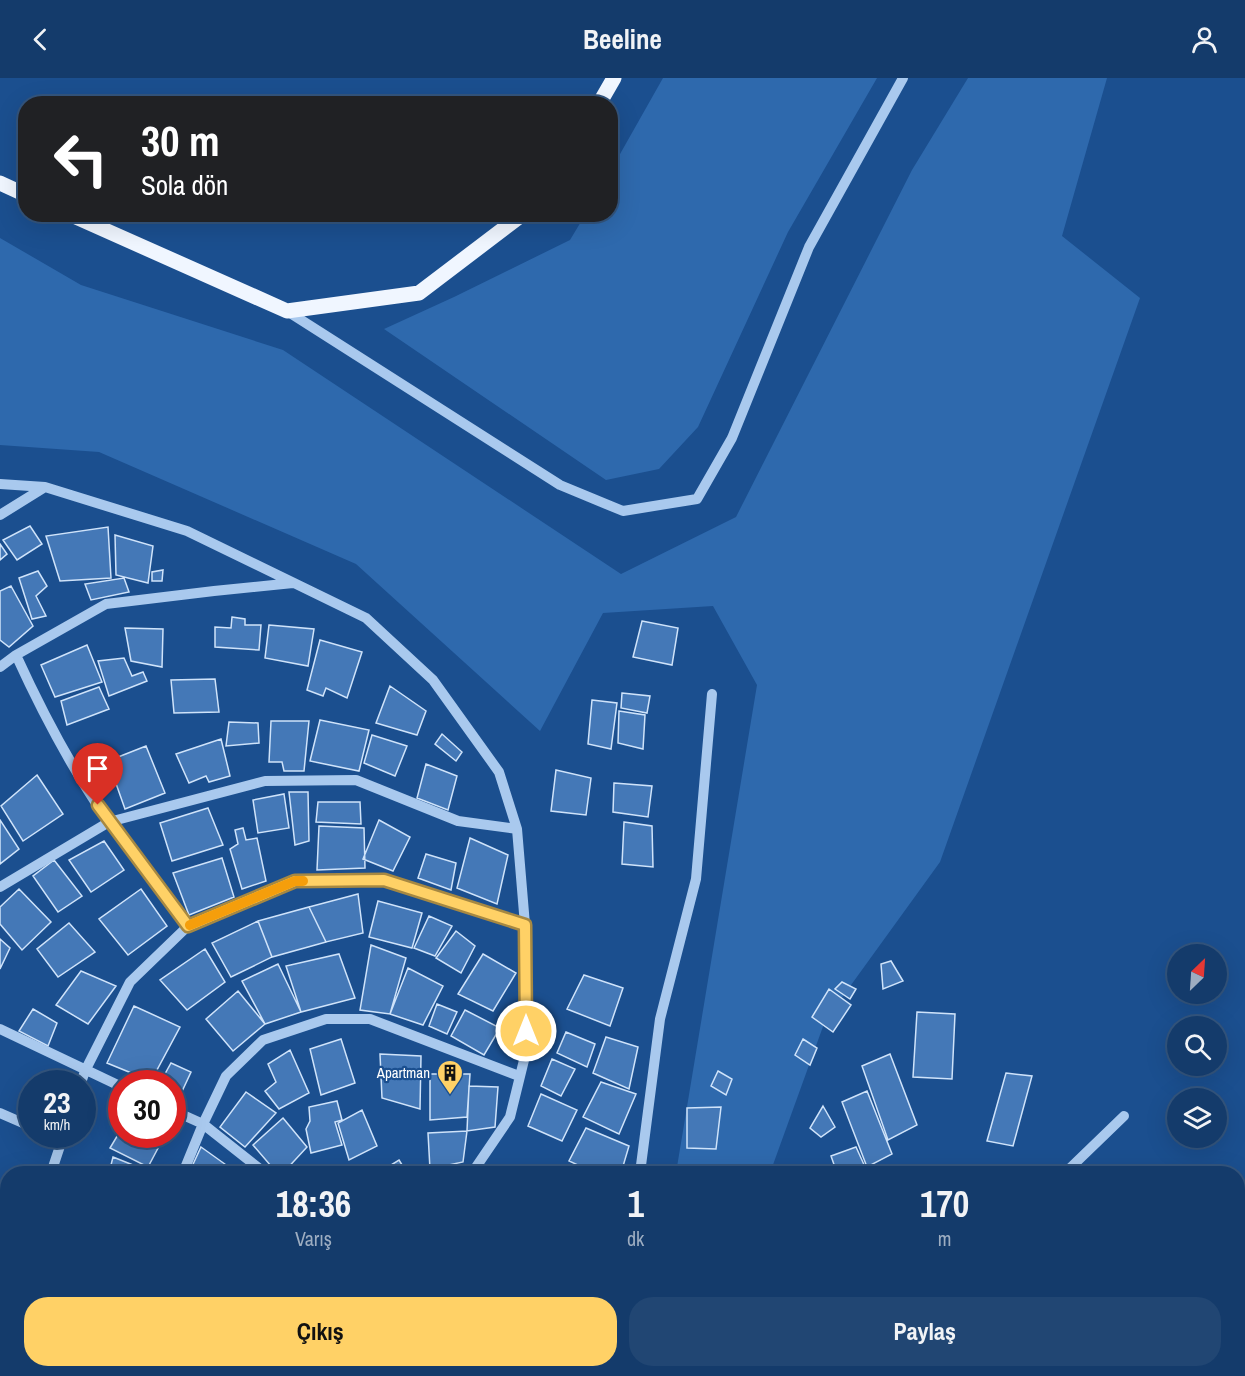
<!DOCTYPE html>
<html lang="tr">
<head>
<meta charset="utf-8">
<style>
  :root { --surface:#143b6b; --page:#214673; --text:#f1f3f6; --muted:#9dadc1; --line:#33557e; --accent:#ffd166 }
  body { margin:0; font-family:"Archivo Narrow",sans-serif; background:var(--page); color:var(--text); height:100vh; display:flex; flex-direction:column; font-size:22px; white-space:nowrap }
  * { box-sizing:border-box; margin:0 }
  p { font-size:20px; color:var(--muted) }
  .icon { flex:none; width:33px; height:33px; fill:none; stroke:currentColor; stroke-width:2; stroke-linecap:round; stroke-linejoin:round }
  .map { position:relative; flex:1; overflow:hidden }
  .details { position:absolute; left:0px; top:1088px; width:1245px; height:212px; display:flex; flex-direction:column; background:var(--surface); border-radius:24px 24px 0 0; box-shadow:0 6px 24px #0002,0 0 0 2px var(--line) }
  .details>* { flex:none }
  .guide { position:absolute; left:18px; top:18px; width:600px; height:126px; border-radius:24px; box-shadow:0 6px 24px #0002,0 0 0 2px var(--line); background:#202124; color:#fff; overflow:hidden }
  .needle { width:39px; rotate:25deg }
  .buttons { position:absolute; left:1167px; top:866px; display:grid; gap:12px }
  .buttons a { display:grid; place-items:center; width:60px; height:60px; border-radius:50%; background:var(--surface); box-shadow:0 6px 24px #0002,0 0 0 2px var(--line); font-size:30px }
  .speed { position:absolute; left:18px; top:992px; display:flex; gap:12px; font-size:30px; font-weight:700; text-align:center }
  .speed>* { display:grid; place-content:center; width:78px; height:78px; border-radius:50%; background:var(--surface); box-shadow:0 6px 24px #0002,0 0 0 2px var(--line); line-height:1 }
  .speed small { font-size:15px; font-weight:400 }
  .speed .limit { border:9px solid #d22; background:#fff; color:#111 }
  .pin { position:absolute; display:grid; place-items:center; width:51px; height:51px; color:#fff; margin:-62px -26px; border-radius:50% 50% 50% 0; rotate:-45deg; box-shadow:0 0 6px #0007 }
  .pin .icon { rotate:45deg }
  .me { position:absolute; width:66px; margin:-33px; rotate:0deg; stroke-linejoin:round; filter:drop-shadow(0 0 4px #0008) }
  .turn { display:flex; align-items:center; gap:21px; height:126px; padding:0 24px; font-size:27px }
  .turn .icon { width:78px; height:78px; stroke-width:2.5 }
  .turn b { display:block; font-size:42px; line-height:51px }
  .eta { display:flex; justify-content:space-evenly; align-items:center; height:102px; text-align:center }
  .eta b { font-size:36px; font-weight:800; line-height:42px }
  .button { display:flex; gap:12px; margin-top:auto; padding:12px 24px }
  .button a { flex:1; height:69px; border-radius:24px; background:var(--accent); color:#111; font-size:24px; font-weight:800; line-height:69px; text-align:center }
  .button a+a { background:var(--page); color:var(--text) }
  header { display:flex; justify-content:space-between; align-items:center; height:78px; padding:0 24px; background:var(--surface); font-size:27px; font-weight:800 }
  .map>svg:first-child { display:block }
  .green { fill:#2e69ad }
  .building { fill:#4478b7; stroke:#cfe3fa; stroke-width:1.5 }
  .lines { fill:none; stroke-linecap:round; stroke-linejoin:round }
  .minor { stroke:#a9c9ee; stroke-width:10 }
  .major { stroke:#f0f6ff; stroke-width:15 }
  .route-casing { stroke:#a68842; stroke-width:15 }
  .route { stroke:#ffd166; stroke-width:10 }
  .slow { stroke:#f59e0b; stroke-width:10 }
  .labels { text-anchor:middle; stroke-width:4.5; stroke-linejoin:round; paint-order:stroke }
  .poi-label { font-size:15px; fill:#fff; stroke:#1b4f8f; text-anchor:end }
</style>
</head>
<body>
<header><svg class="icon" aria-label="back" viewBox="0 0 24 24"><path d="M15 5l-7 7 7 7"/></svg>Beeline<svg class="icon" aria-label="person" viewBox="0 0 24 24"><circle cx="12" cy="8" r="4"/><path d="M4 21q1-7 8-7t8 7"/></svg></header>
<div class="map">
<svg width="1245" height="1298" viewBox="0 0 1245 1298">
  <rect width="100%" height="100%" fill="#1b4f8f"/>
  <path class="green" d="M 663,0 L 877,0 L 788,154 L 698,349 L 659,391 L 606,402 L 384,251 L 454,219 L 570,162 L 585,137 L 610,136 L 611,92 Z
    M 968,0 L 1107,0 L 1062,158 L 1140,220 L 940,784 L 825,943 L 770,1095 L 676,1095 L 757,607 L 713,528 L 603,535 L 540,653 L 356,486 L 99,374 L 0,367 L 0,160 L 81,207 L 283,272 L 621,496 L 736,439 L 912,92 Z"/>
  <path class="building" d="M 30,448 L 42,466 L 17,482 L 3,462 Z
    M 108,449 L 111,500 L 60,503 L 46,458 Z
    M 115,457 L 153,468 L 148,505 L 116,497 Z
    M 0,466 L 7,476 L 0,482 Z
    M 163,492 L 162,503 L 152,503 L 152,494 Z
    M 38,493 L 47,508 L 36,518 L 46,538 L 32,541 L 19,500 Z
    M 124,500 L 129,514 L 91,522 L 85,506 Z
    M 11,508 L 33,548 L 9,569 L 0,562 L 0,513 Z
    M 232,539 L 245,541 L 245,547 L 261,547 L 259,572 L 215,569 L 215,549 L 231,550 Z
    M 642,543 L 678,550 L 672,587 L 633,579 Z
    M 269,547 L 314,551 L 308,588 L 265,580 Z
    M 125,550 L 163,551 L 162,589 L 131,583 Z
    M 320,562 L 362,574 L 347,620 L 326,610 L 323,618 L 307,612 Z
    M 87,567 L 102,604 L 55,619 L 41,587 Z
    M 124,580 L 132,598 L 143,594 L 147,603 L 109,618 L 98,583 Z
    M 215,601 L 219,634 L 174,635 L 171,602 Z
    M 390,608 L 426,633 L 417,657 L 376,645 Z
    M 99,609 L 109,631 L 67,647 L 61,623 Z
    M 622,615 L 650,618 L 647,635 L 621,630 Z
    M 592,622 L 617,625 L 611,671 L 588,666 Z
    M 619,633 L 645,637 L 643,671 L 618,665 Z
    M 320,642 L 369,652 L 359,693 L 310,683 Z
    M 271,643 L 309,643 L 304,693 L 284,693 L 282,684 L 269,684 Z
    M 229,644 L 258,645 L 259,665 L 226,668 Z
    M 442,656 L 462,674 L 456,683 L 435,666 Z
    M 372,657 L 407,668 L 395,698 L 364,685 Z
    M 221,661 L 230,698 L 209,704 L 206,698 L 189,705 L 176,676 Z
    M 146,668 L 165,715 L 125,731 L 108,683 Z
    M 426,686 L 457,698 L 448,732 L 417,720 Z
    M 556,692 L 591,700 L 586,737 L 551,733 Z
    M 37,697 L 63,736 L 23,763 L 1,728 Z
    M 614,705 L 652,708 L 648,739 L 613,734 Z
    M 289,714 L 308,714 L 309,763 L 295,767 Z
    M 284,716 L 289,750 L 258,755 L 253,722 Z
    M 318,724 L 360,724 L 361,746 L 316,744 Z
    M 208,730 L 223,767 L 172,783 L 160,745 Z
    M 0,742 L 19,771 L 0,786 Z
    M 379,742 L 410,759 L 393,793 L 363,781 Z
    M 624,744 L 652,748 L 653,789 L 622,786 Z
    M 319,748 L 364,750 L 365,790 L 317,792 Z
    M 243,750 L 246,762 L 257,760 L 266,803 L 242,811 L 230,771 L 238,766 L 235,752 Z
    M 470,760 L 508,777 L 497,826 L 457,810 Z
    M 104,763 L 124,792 L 91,814 L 69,782 Z
    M 426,776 L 456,785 L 451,812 L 418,800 Z
    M 222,780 L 234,819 L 189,837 L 173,795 Z
    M 54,782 L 82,818 L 58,834 L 33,798 Z
    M 19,811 L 51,844 L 22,872 L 0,846 L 0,829 Z
    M 141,811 L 167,848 L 128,877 L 99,841 Z
    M 358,816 L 363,855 L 326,864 L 309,829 Z
    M 378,823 L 422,835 L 412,870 L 369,859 Z
    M 309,829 L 326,864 L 272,879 L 258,843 Z
    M 429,838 L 452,848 L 435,878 L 414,870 Z
    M 258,843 L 272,879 L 231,899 L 212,865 Z
    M 69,845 L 95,874 L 58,899 L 37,871 Z
    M 456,853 L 475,868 L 461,895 L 436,880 Z
    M 0,861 L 10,870 L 0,891 Z
    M 371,867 L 406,880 L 390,936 L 360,932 Z
    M 205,871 L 225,904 L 187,932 L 160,902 Z
    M 339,876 L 355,920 L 301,934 L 286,888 Z
    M 483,876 L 516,895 L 493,933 L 458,916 Z
    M 891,883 L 903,903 L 883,911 L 881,886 Z
    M 278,886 L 301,934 L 265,946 L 242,903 Z
    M 408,890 L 443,908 L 423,947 L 390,936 Z
    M 81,893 L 116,908 L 88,946 L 56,927 Z
    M 584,897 L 623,910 L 610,948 L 567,931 Z
    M 842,904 L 856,911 L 850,921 L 835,911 Z
    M 829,911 L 851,927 L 833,954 L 812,939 Z
    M 238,913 L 265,946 L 233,973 L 206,941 Z
    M 437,926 L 457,934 L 447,956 L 429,948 Z
    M 134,928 L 180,949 L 151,1003 L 107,985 Z
    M 33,931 L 57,945 L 48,968 L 19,953 Z
    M 465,932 L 500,950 L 484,977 L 451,958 Z
    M 917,934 L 955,936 L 952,1001 L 913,999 Z
    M 566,954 L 595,966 L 587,989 L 557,975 Z
    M 606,959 L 638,969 L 629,1011 L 593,995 Z
    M 341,961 L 355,1005 L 321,1017 L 310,971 Z
    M 803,961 L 817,970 L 810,987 L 795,977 Z
    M 290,972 L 309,1015 L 279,1031 L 265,1013 L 276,1004 L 268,986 Z
    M 380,976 L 421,978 L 420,1031 L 382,1020 Z
    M 890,976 L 917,1047 L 888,1062 L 862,988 Z
    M 552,981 L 575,991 L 561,1018 L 541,1008 Z
    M 171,985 L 191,994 L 178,1022 L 172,1018 L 172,1005 L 160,1005 Z
    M 718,993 L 732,1001 L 726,1017 L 711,1008 Z
    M 1006,995 L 1032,998 L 1013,1068 L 987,1063 Z
    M 430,996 L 470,996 L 467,1039 L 430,1042 Z
    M 601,1004 L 636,1016 L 619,1056 L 583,1039 Z
    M 469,1008 L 498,1009 L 495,1049 L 467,1053 Z
    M 867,1013 L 892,1076 L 867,1089 L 842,1024 Z
    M 246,1014 L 276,1035 L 245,1069 L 220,1049 Z
    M 541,1016 L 577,1032 L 562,1063 L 528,1048 Z
    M 337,1023 L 342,1042 L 335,1044 L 342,1067 L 311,1075 L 306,1051 L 310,1043 L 309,1029 Z
    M 823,1028 L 835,1049 L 821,1059 L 810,1050 Z
    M 721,1029 L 716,1071 L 687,1070 L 687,1030 Z
    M 362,1032 L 377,1068 L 349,1082 L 338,1045 Z
    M 283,1040 L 307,1069 L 283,1095 L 277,1095 L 253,1067 Z
    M 122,1050 L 122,1056 L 162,1056 L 165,1057 L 148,1089 L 110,1070 Z
    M 586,1050 L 629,1068 L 621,1095 L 595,1095 L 569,1083 Z
    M 467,1053 L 463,1084 L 430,1091 L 428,1055 Z
    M 201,1069 L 236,1094 L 235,1095 L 189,1095 Z
    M 856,1069 L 866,1091 L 856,1095 L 837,1095 L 831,1078 Z
    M 113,1079 L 153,1095 L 109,1095 Z
    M 399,1082 L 407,1095 L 378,1095 Z
    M 514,1088 L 530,1095 L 510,1095 Z
    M 0,1106 L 8,1108 L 8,1156 L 0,1154 Z
    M 1238,1121 L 1245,1122 L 1245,1263 L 1238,1261 Z
    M 5,1260 L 8,1261 L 8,1291 L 0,1286 L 0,1268 Z
    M 9,1292 L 26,1292 L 24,1298 L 19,1298 Z
    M 44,1292 L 87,1292 L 84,1298 L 41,1298 Z
    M 171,1292 L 210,1292 L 209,1298 L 170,1298 Z
    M 212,1292 L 224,1292 L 243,1294 L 241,1298 L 211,1298 Z
    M 289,1292 L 331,1292 L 327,1298 L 297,1298 Z
    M 345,1292 L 382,1292 L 376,1298 L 351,1298 Z
    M 484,1292 L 494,1292 L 500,1298 L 475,1298 Z
    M 516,1292 L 558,1292 L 564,1298 L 520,1298 Z
    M 667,1292 L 712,1292 L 717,1298 L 672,1298 Z"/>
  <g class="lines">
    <path class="minor" d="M 287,233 L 560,407 L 623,433 L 697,421 L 732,360 L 809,169 L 903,0
      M 0,406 L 45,409 L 187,453 L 366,540 L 433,602 L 499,694 L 517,751 L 525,847 L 526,974 L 510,1039 L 472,1095
      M 0,437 L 45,409
      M 16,577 C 37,623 60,668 87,711 C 117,759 154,803 188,848
      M 0,589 L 16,577 L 106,526 L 214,513 L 293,505
      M 0,809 L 109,744 L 265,703 L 356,702 L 458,743 L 517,751
      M 0,951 L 122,1009
      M 81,1005 L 85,993 L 130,904 L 188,848 L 295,803 L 384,802 L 525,847
      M 172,1032 L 203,1046 L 265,1095
      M 0,1035 L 32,1049
      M 48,1056 L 62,1062
      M 51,1095 L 64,1056
      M 183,1095 L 203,1046 L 226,998 L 263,962 L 326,941 L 370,941 L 519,998
      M 640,1095 L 660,941 L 696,801 L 712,616
      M 1065,1095 L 1124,1038
      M 0,1238 L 8,1226
      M 153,1292 L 153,1298
      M 417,1292 L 422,1298
      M 812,1292 L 819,1298
      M 261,1298 L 264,1292
      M 594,1298 L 603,1292
      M 856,1298 L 862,1292"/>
    <path class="major" d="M 599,26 L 614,0
      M 0,105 L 26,117
      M 69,136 L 287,233 L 419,215 L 523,136"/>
  </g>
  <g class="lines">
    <defs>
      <path id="route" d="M 98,727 L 188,848 L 295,803 L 384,802 L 525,847 L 526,953"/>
    </defs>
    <use href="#route" class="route-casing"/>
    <use href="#route" class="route"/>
    <path class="slow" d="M 190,847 L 295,803 L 303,803"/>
  </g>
  <defs>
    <symbol id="building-pin" viewBox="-11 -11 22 30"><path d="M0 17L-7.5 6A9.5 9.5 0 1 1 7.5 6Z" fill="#ffd166" stroke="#1b4f8f"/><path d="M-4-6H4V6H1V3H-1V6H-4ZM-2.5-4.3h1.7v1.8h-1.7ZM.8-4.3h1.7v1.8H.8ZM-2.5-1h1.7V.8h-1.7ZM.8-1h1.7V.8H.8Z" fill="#111"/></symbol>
  </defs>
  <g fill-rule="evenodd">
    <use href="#building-pin" x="435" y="980" width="30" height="40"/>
  </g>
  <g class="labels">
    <g class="poi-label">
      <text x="430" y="1000">Apartman</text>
    </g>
  </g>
</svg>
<div class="buttons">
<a><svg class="needle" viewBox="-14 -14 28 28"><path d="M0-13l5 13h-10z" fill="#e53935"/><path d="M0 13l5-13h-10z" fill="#9dadc1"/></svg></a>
<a><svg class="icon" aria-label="search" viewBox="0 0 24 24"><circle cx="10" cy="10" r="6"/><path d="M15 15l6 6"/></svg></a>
<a><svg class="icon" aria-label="layers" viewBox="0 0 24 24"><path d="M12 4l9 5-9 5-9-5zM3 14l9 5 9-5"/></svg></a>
</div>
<div class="speed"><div>23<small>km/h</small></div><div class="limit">30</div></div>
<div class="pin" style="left:98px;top:727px;background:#d93025"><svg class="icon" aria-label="arrive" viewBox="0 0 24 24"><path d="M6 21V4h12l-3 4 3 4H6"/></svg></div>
<svg class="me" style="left:526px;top:953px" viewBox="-20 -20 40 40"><circle r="17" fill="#ffd166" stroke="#fff" stroke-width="3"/><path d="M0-11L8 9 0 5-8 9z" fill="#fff"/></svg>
<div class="guide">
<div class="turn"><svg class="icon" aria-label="left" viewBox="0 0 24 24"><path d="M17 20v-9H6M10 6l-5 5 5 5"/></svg><div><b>30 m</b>Sola dön</div></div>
</div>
<section class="details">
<div class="eta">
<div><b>18:36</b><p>Varış</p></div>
<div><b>1</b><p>dk</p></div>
<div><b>170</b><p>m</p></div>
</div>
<div class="button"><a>Çıkış</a><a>Paylaş</a></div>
</section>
</div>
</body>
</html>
